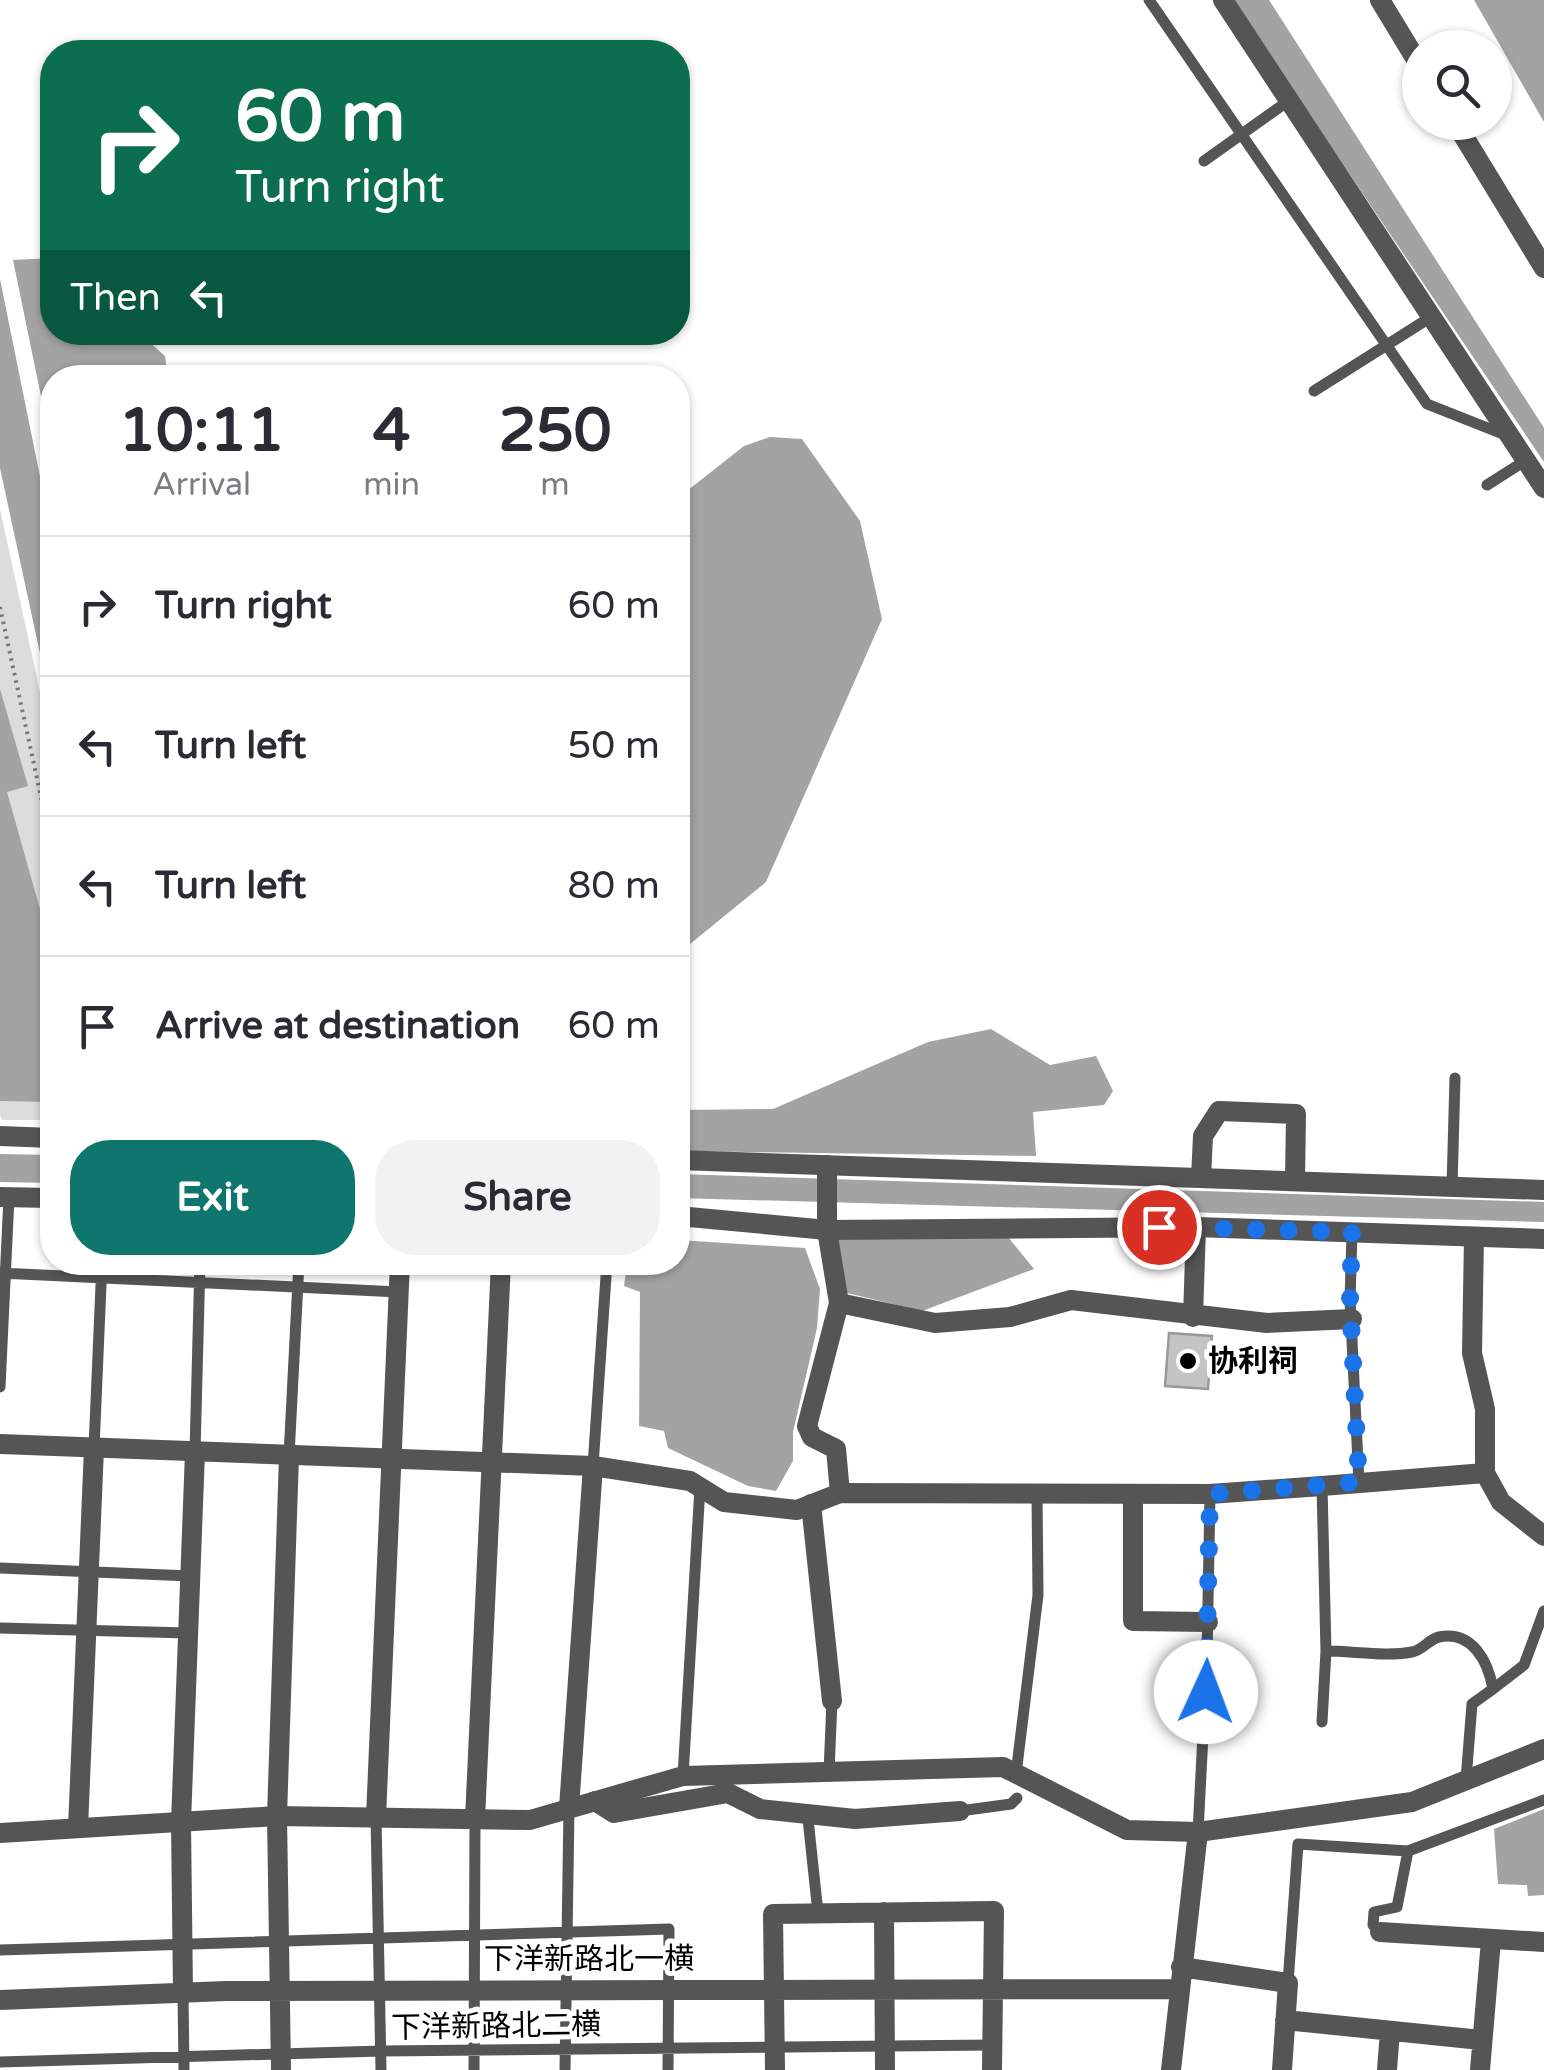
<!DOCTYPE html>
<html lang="en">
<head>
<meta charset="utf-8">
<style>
  :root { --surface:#fff; --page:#f2f2f3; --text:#2b2b33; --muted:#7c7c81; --line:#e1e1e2; --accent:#0f766e }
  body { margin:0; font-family:"Varela Round","Noto Sans SC",sans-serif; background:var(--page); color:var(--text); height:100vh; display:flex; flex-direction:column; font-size:38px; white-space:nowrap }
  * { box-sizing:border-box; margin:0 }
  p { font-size:32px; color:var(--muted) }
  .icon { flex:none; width:55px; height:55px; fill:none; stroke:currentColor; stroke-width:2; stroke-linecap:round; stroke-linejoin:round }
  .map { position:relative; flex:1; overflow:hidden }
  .sheet { position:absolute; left:40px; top:365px; width:650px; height:910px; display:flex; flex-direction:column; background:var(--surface); border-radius:40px; box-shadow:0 2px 8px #0004 }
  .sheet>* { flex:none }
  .top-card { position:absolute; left:40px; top:40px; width:650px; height:305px; border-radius:40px; box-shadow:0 2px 8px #0004; background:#0b6e4f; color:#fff; overflow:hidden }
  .tools { position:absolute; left:1402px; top:30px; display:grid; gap:20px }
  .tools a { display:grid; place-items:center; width:110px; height:110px; border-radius:50%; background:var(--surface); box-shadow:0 2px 8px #0004; font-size:50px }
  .pin { position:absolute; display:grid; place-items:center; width:85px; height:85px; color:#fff; margin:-42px; border:5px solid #fff; border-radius:50%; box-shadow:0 2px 10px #0007 }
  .me { position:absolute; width:110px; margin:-55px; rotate:2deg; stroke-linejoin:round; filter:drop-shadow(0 0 8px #0008) }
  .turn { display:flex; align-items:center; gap:35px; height:210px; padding:0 30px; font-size:45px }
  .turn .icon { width:130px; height:130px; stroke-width:2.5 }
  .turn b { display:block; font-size:70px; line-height:85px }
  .then { display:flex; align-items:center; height:95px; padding:0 30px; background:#0003; gap:20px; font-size:38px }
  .eta { display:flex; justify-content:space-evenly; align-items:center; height:170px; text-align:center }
  .eta b { font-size:60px; font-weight:700; line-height:70px }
  .action { display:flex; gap:20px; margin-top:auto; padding:20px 30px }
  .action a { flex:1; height:115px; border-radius:40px; background:var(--accent); color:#fff; font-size:40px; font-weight:700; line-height:115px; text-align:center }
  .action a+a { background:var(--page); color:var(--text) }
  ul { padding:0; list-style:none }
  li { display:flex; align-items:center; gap:30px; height:140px; padding:0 30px; border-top:2px solid var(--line) }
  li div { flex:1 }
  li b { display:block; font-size:38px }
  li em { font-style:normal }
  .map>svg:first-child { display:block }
  .green { fill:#dcdcdc }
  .water { fill:#a3a3a3 }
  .building { fill:#c4c4c4; stroke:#999; stroke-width:2.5 }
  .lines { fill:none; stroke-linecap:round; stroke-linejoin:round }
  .path { stroke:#777; stroke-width:4; stroke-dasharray:2.5 5; stroke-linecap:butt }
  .service { stroke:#555; stroke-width:11 }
  .minor { stroke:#555; stroke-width:20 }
  .tertiary { stroke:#555; stroke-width:20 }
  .route { stroke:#1a73e8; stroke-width:18; stroke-dasharray:0 32.4 }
  .poi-dot { fill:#000; stroke:#fff; stroke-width:4 }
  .labels { text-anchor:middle; stroke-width:10; stroke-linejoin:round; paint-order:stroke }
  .poi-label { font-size:30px; font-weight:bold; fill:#000; stroke:#fff; text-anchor:start }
  .street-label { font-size:30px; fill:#000; stroke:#fff }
</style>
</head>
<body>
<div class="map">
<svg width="1544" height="2070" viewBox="0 0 1544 2070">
  <rect width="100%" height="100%" fill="#fff"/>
  <path class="green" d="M 0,509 L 52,747 L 52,1120 L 2,1120 L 0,1115 Z"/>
  <path class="water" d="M 1232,0 L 1269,0 L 1544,428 L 1544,462 Z
    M 1474,0 L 1544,0 L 1544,122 Z
    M 52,258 L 52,332 L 139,333 L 165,356 L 168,377 L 52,378 L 52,450 L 13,260 Z
    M 0,279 L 52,536 L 52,709 L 0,468 Z
    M 770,437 L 802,439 L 860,521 L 882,619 L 766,882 L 690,944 L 678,970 L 678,498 L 744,446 Z
    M 0,689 L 28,786 L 7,792 L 52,952 L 52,1102 L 0,1101 Z
    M 991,1029 L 1050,1065 L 1096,1056 L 1113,1091 L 1104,1105 L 1033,1112 L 1036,1156 L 678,1151 L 678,1110 L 773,1109 L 928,1042 Z
    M 0,1154 L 52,1155 L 52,1183 L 0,1182 Z
    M 678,1174 L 1544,1202 L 1544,1222 L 678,1198 Z
    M 1004,1232 L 1034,1269 L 922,1311 L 847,1293 L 837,1243 L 841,1234 Z
    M 678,1240 L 805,1248 L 820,1289 L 817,1328 L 793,1432 L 793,1461 L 776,1491 L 748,1486 L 668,1448 L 664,1431 L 639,1426 L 640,1292 L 624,1286 L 627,1263 L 678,1262 Z
    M 1544,1809 L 1544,1895 L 1528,1896 L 1527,1885 L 1498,1884 L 1494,1829 Z"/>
  <path class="building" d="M 1169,1333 L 1212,1336 L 1208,1389 L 1165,1386 Z"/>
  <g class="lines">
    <path class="path" d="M 0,607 L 52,848"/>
    <path class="service" d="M 1149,0 L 1427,404 L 1508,436
      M 1204,161 L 1291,99
      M 1314,391 L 1431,317
      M 1487,485 L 1525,461
      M 1452,1187 L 1455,1078
      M 1352,1233 L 1350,1300 L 1359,1483
      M 0,1273 L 399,1292
      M 0,1387 L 9,1197
      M 94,1448 L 102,1262
      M 195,1452 L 200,1262
      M 289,1456 L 299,1262
      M 593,1466 L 607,1262
      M 1322,1486 L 1326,1651 L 1322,1722
      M 0,1568 L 190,1576
      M 0,1628 L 188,1633
      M 1326,1651 C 1353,1651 1386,1657 1412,1652 C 1423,1650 1429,1639 1439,1637 C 1472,1630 1488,1661 1493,1689 L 1524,1665 L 1544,1611
      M 829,1772 L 832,1701
      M 1016,1774 L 1038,1595 L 1037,1494
      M 683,1776 L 700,1487
      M 1466,1780 L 1472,1704 L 1493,1689
      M 960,1811 L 1011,1804 L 1017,1798
      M 376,1817 L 381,2070
      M 808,1819 L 818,1913
      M 1198,1832 L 1207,1657 L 1210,1494
      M 1380,1932 L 1373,1925 L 1374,1912 L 1397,1907 L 1408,1851
      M 0,1950 L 669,1929 L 668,2070
      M 1288,1983 L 1298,1844 L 1408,1851 L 1544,1800
      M 183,1993 L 184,2070
      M 0,2062 L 381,2051 L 992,2045
      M 474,2070 L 475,1819
      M 565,2070 L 569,1808"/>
    <path class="minor" d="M 1223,0 L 1544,488
      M 827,1165 L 827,1230 L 839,1303 L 807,1426 L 812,1437 L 836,1449 L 840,1493
      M 1201,1178 L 1203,1136 L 1219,1111 L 1296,1114 L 1295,1181
      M 1474,1237 L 1472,1353 L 1485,1409 L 1485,1473
      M 839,1303 L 935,1323 L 1010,1317 L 1071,1300 L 1267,1323 L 1352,1319
      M 1193,1317 L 1196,1227
      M 1322,1486 L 1485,1473 L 1501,1502 L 1544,1536
      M 1133,1494 L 1133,1621 L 1208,1622
      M 811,1504 L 832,1701
      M 595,1801 L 614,1813 L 728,1793 L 760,1809 L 855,1819 L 960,1811
      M 569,1808 L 593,1466
      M 376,1817 L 400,1262
      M 475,1819 L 501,1262
      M 78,1828 L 94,1448
      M 884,1912 L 885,2070
      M 1380,1932 L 1544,1942
      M 1181,1967 L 1288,1983 L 1282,2070
      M 183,1993 L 181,1822 L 195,1452
      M 0,2000 L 226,1991 L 1179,1989
      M 1285,2020 L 1481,2040
      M 281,2070 L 277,1816 L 289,1456
      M 775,2070 L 773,1914 L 994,1911 L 992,2070
      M 1171,2070 L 1198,1832
      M 1387,2070 L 1390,2031
      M 1480,2070 L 1491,1940"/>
    <path class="tertiary" d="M 1380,0 L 1420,66
      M 1455,122 L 1544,268
      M 0,1136 L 52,1138
      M 678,1160 L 1544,1190
      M 0,1197 L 52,1198
      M 678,1216 L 827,1230 L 1196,1227 L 1544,1239
      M 0,1444 L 593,1466 L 690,1481 L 724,1502 L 797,1510 L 840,1493 L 1210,1494 L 1322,1486
      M 0,1833 L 277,1816 L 530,1820 L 683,1776 L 1003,1767 L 1127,1830 L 1198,1832 L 1412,1802 L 1544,1749"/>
  </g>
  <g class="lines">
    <path class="route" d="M 1159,1227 L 1352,1232 L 1350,1300 L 1359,1482 L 1210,1494 L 1206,1692"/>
  </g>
  <circle class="poi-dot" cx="1188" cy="1361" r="10"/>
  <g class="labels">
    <g class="poi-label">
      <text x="1208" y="1371">协利祠</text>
    </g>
    <g class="street-label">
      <text x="589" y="1969">下洋新路北一横</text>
      <text transform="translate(496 2026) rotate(-1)" y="10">下洋新路北二横</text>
    </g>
  </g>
</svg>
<div class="tools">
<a><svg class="icon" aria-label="search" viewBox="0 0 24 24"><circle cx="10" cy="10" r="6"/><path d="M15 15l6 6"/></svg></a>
</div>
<div class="pin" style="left:1159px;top:1227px;background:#d93025"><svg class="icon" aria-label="arrive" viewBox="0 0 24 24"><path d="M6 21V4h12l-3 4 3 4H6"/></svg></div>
<svg class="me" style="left:1206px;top:1692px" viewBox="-20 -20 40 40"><circle r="19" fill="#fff"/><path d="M0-13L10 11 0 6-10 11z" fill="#1a73e8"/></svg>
<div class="top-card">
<div class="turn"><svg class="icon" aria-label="right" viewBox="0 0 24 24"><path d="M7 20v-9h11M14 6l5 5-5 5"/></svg><div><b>60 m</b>Turn right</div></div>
<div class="then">Then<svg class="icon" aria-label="left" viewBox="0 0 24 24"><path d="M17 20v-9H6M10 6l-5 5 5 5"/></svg></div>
</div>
<section class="sheet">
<div class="eta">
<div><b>10:11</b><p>Arrival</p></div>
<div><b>4</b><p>min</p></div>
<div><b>250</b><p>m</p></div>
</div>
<ul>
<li><svg class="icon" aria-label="right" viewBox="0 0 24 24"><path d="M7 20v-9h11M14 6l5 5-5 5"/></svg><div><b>Turn right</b></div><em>60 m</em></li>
<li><svg class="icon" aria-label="left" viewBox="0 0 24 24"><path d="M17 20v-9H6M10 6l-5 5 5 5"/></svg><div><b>Turn left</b></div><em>50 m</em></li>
<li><svg class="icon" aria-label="left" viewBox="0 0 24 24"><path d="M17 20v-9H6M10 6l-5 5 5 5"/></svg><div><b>Turn left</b></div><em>80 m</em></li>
<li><svg class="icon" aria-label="arrive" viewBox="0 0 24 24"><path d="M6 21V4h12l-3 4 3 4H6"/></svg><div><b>Arrive at destination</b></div><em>60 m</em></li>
</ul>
<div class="action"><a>Exit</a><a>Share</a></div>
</section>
</div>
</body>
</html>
